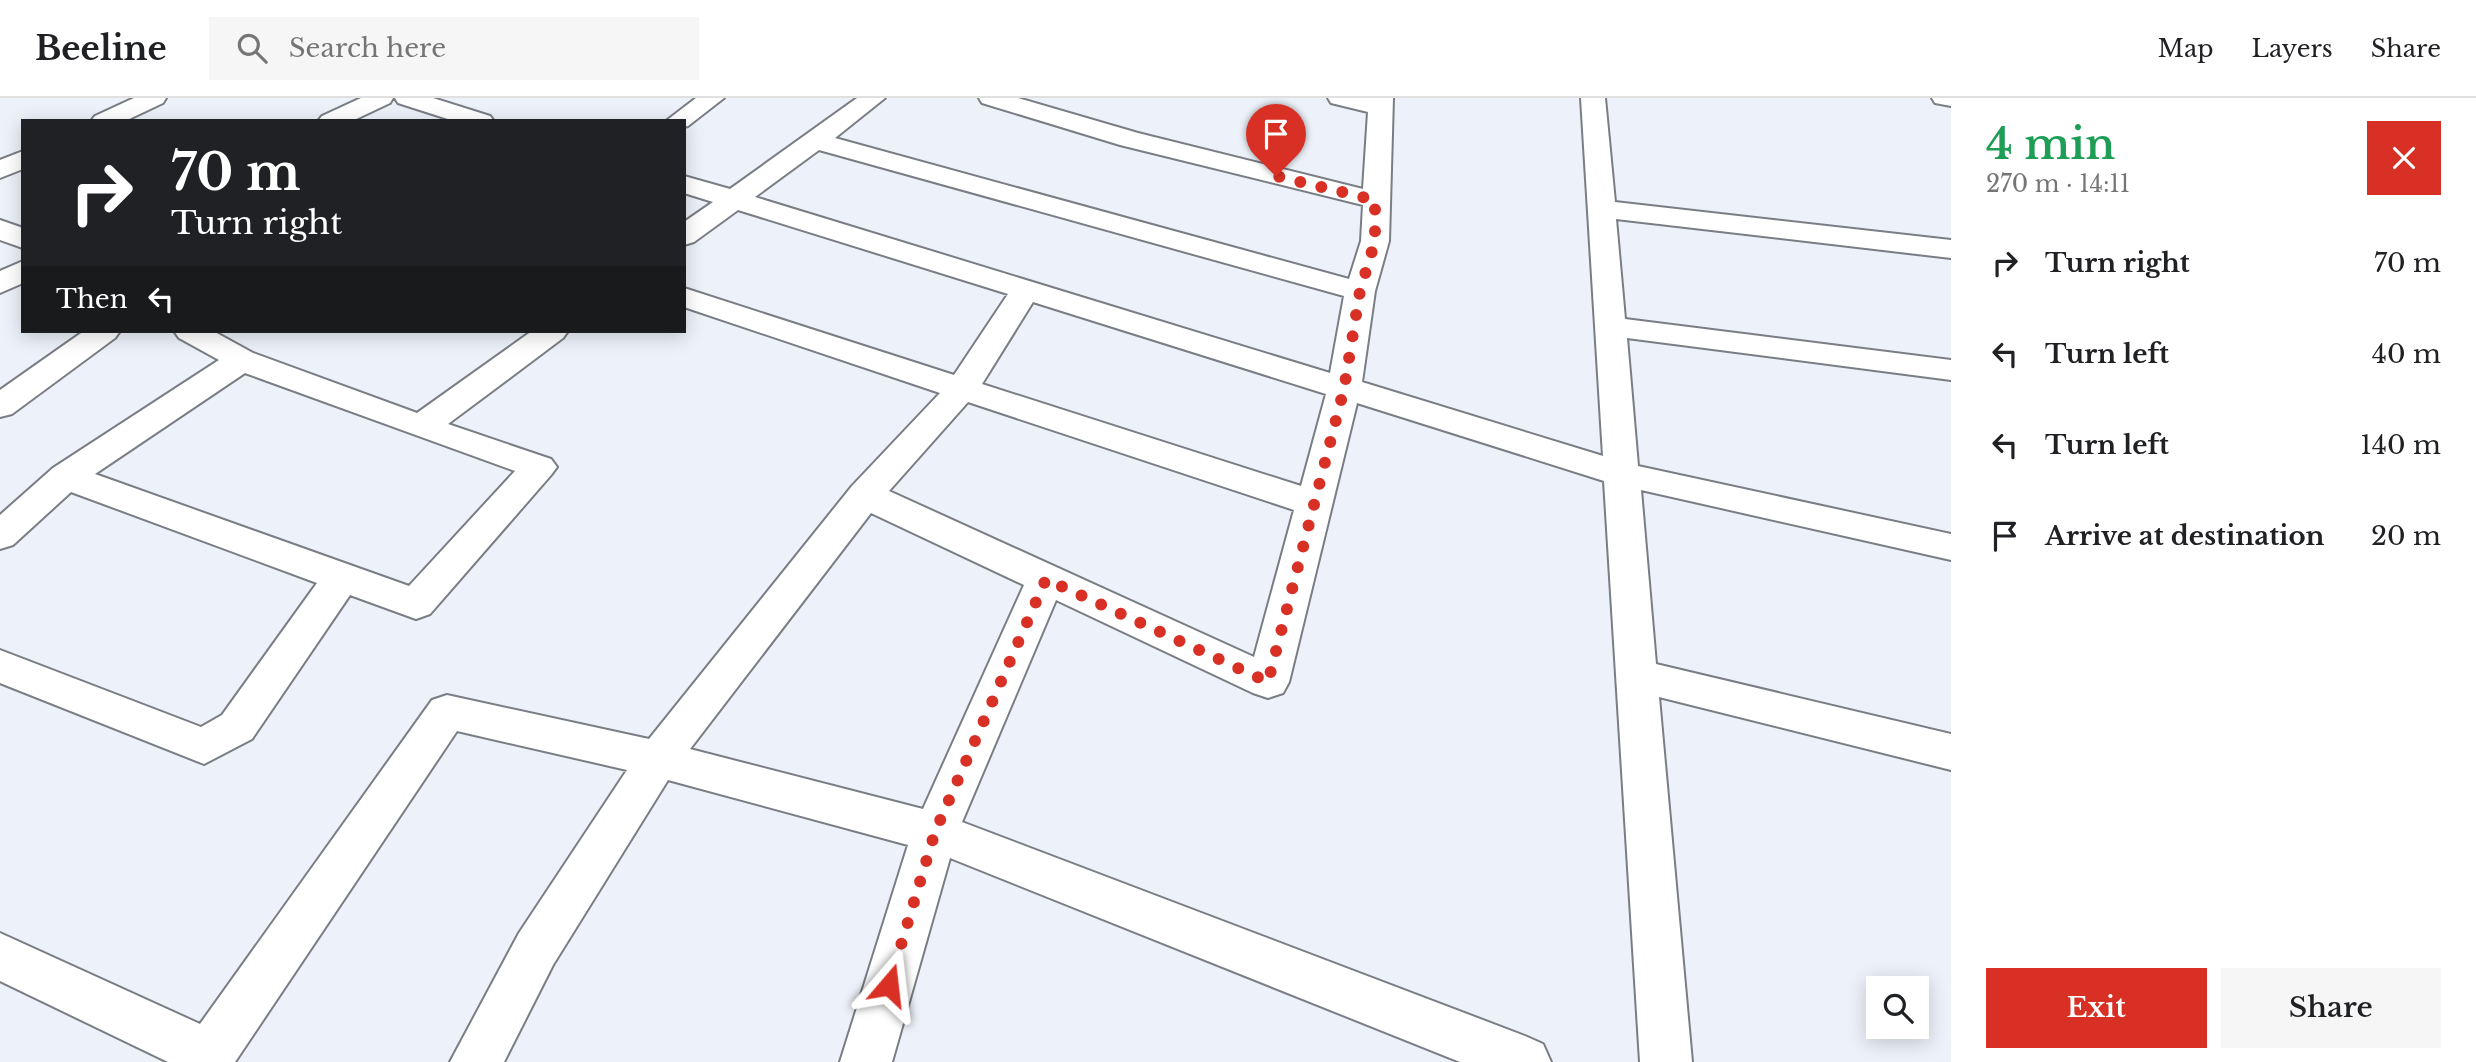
<!DOCTYPE html>
<html lang="en">
<head>
<meta charset="utf-8">
<style>
  :root { --surface:#fff; --page:#f6f6f6; --text:#202124; --muted:#757577; --line:#e0e0e0; --accent:#d93025 }
  body { margin:0; font-family:"Libre Baskerville",serif; background:var(--page); color:var(--text); height:100vh; display:flex; flex-direction:column; font-size:26px; white-space:nowrap }
  * { box-sizing:border-box; margin:0 }
  p { font-size:23px; color:var(--muted) }
  .icon { flex:none; width:38px; height:38px; fill:none; stroke:currentColor; stroke-width:2; stroke-linecap:round; stroke-linejoin:round }
  .map { position:relative; flex:1; overflow:hidden }
  .sheet { display:flex; flex-direction:column; background:var(--surface); width:525px }
  .sheet>* { flex:none }
  .guide { position:absolute; left:21px; top:21px; width:665px; height:214px; border-radius:0px; box-shadow:0 4px 18px #0003; background:#202124; color:#fff; overflow:hidden }
  .fabs { position:absolute; left:1866px; top:878px; display:grid; gap:14px }
  .fabs a { display:grid; place-items:center; width:63px; height:63px; border-radius:0px; background:var(--surface); box-shadow:0 4px 18px #0003; font-size:35px }
  .pin { position:absolute; display:grid; place-items:center; width:60px; height:60px; color:#fff; margin:-72px -30px; border-radius:50% 50% 50% 0; rotate:-45deg; box-shadow:0 0 7px #0007 }
  .pin .icon { rotate:45deg }
  .me { position:absolute; width:77px; margin:-38px; rotate:17deg; stroke-linejoin:round; filter:drop-shadow(0 0 5px #0008) }
  .turn { display:flex; align-items:center; gap:24px; height:147px; padding:0 35px; font-size:32px }
  .turn .icon { width:91px; height:91px; stroke-width:2.5 }
  .turn b { display:block; font-size:49px; line-height:60px }
  .then { display:flex; align-items:center; height:66px; padding:0 35px; background:#0003; gap:14px; font-size:26px }
  .round { display:grid; place-items:center; flex:none; width:74px; height:74px; border-radius:0px; background:var(--page) }
  .head { display:flex; align-items:center; justify-content:space-between; height:119px; padding:0 35px }
  h1 { font-size:42px; font-weight:600; line-height:52px; color:#1e9e55 }
  .button { display:flex; gap:14px; margin-top:auto; padding:14px 35px }
  .button a { flex:1; height:80px; border-radius:0px; background:var(--accent); color:#fff; font-size:28px; font-weight:600; line-height:80px; text-align:center }
  .button a+a { background:var(--page); color:var(--text) }
  ul { padding:0; list-style:none }
  li { display:flex; align-items:center; gap:21px; height:91px; padding:0 35px }
  li div { flex:1 }
  li b { display:block; font-size:26px }
  li em { font-style:normal }
  header { display:flex; align-items:center; gap:42px; box-sizing:border-box; height:98px; padding:0 35px; background:var(--surface); border-bottom:2px solid var(--line) }
  header strong { font-size:33px }
  nav { display:flex; gap:38px; margin-inline-start:auto; font-size:24px }
  .search { width:490px; height:63px; background:var(--page); display:flex; align-items:center; gap:18px; box-sizing:border-box; padding:0 24px; border-radius:0px; color:var(--muted); font-size:26px }
  main { display:flex; flex:1; min-height:0 }
  .map>svg:first-child { display:block }
  .lines { fill:none; stroke-linecap:round; stroke-linejoin:round }
  .minor-casing { stroke:#797d84; stroke-width:4 }
  .minor { fill:#fff; fill-rule:evenodd }
  .route { stroke:#d93025; stroke-width:12; stroke-dasharray:0 21.6 }
</style>
</head>
<body>
<header>
<strong>Beeline</strong>
<div class="search"><svg class="icon" aria-label="search" viewBox="0 0 24 24"><circle cx="10" cy="10" r="6"/><path d="M15 15l6 6"/></svg>Search here</div>
<nav><a>Map</a><a>Layers</a><a>Share</a></nav>
</header>
<main>
<div class="map">
<svg width="1951" height="964" viewBox="0 0 1951 964">
  <rect width="100%" height="100%" fill="#edf2fa"/>
  <g class="lines">
    <defs>
      <path id="minor" d="M 134,0 L 166,0 L 163,5 L 125,23 L 91,23 L 95,18 Z
        M 361,0 L 393,0 L 390,5 L 352,23 L 318,23 L 322,18 Z
        M 395,0 L 433,0 L 490,18 L 494,23 L 454,23 L 398,5 Z
        M 696,0 L 724,0 L 688,28 L 684,29 L 684,23 L 666,23 Z
        M 857,0 L 885,0 L 835,40 L 1349,181 L 1361,143 L 1363,107 L 1120,47 L 982,5 L 979,0 L 1018,0 L 1138,35 L 1363,91 L 1368,14 L 1331,5 L 1328,0 L 1393,0 L 1389,143 L 1375,193 L 1362,284 L 1603,358 L 1581,0 L 1605,0 L 1615,104 L 1951,142 L 1951,160 L 1616,121 L 1625,221 L 1951,262 L 1951,282 L 1627,240 L 1638,368 L 1951,436 L 1951,462 L 1641,392 L 1656,566 L 1951,636 L 1951,672 L 1659,599 L 1692,964 L 1640,964 L 1604,383 L 1357,305 L 1289,584 L 1283,595 L 1268,600 L 1253,595 L 1056,502 L 962,724 L 1525,938 L 1543,946 L 1551,964 L 1460,964 L 950,760 L 892,964 L 840,964 L 908,747 L 668,682 L 553,867 L 504,964 L 450,964 L 519,835 L 627,672 L 457,633 L 235,964 L 168,964 L 0,883 L 0,835 L 200,926 L 432,602 L 447,597 L 649,641 L 852,388 L 940,295 L 684,209 L 684,190 L 954,277 L 1008,196 L 738,112 L 694,144 L 684,147 L 684,124 L 713,104 L 684,95 L 684,78 L 730,91 ZM 819,52 L 1344,198 L 1330,275 L 755,99 ZM 1033,204 L 1326,296 L 1301,388 L 982,286 ZM 968,304 L 1294,412 L 1254,559 L 889,393 ZM 871,415 L 1024,487 L 923,711 L 690,651 Z
        M 1932,0 L 1951,0 L 1951,8 L 1935,5 Z
        M 23,53 L 23,71 L 0,80 L 0,62 Z
        M 0,122 L 23,130 L 23,150 L 0,142 Z
        M 23,163 L 23,185 L 0,195 L 0,173 Z
        M 84,233 L 120,233 L 115,240 L 12,316 L 0,319 L 0,292 Z
        M 174,233 L 213,233 L 253,255 L 417,315 L 532,233 L 568,233 L 563,240 L 448,326 L 551,361 L 557,369 L 551,377 L 430,516 L 416,521 L 350,497 L 252,641 L 204,666 L 0,585 L 0,552 L 201,629 L 222,617 L 317,485 L 71,394 L 13,447 L 0,451 L 0,417 L 53,370 L 219,262 L 179,240 ZM 245,275 L 515,373 L 409,488 L 95,376 Z"/>
    </defs>
    <use href="#minor" class="minor-casing"/>
    <use href="#minor" class="minor"/>
  </g>
  <g class="lines">
    <path class="route" d="M 889,887 L 935,734 L 1046,481 L 1268,584 L 1344,291 L 1360,193 L 1375,143 L 1375,102 L 1276,78"/>
  </g>
</svg>
<div class="fabs">
<a><svg class="icon" aria-label="search" viewBox="0 0 24 24"><circle cx="10" cy="10" r="6"/><path d="M15 15l6 6"/></svg></a>
</div>
<div class="pin" style="left:1276px;top:78px;background:#d93025"><svg class="icon" aria-label="arrive" viewBox="0 0 24 24"><path d="M6 21V4h12l-3 4 3 4H6"/></svg></div>
<svg class="me" style="left:889px;top:887px" viewBox="-20 -20 40 40"><path d="M0-17L14 15 0 8-14 15z" fill="#d93025" stroke="#fff" stroke-width="4"/></svg>
<div class="guide">
<div class="turn"><svg class="icon" aria-label="right" viewBox="0 0 24 24"><path d="M7 20v-9h11M14 6l5 5-5 5"/></svg><div><b>70 m</b>Turn right</div></div>
<div class="then">Then<svg class="icon" aria-label="left" viewBox="0 0 24 24"><path d="M17 20v-9H6M10 6l-5 5 5 5"/></svg></div>
</div>
</div>
<section class="sheet">
<div class="head"><div><h1>4 min</h1><p>270 m · 14:11</p></div><a class="round" style="background:#d93025;color:#fff"><svg class="icon" aria-label="close" viewBox="0 0 24 24"><path d="M6 6l12 12M18 6L6 18"/></svg></a></div>
<ul>
<li><svg class="icon" aria-label="right" viewBox="0 0 24 24"><path d="M7 20v-9h11M14 6l5 5-5 5"/></svg><div><b>Turn right</b></div><em>70 m</em></li>
<li><svg class="icon" aria-label="left" viewBox="0 0 24 24"><path d="M17 20v-9H6M10 6l-5 5 5 5"/></svg><div><b>Turn left</b></div><em>40 m</em></li>
<li><svg class="icon" aria-label="left" viewBox="0 0 24 24"><path d="M17 20v-9H6M10 6l-5 5 5 5"/></svg><div><b>Turn left</b></div><em>140 m</em></li>
<li><svg class="icon" aria-label="arrive" viewBox="0 0 24 24"><path d="M6 21V4h12l-3 4 3 4H6"/></svg><div><b>Arrive at destination</b></div><em>20 m</em></li>
</ul>
<div class="button"><a>Exit</a><a>Share</a></div>
</section>
</main>
</body>
</html>
